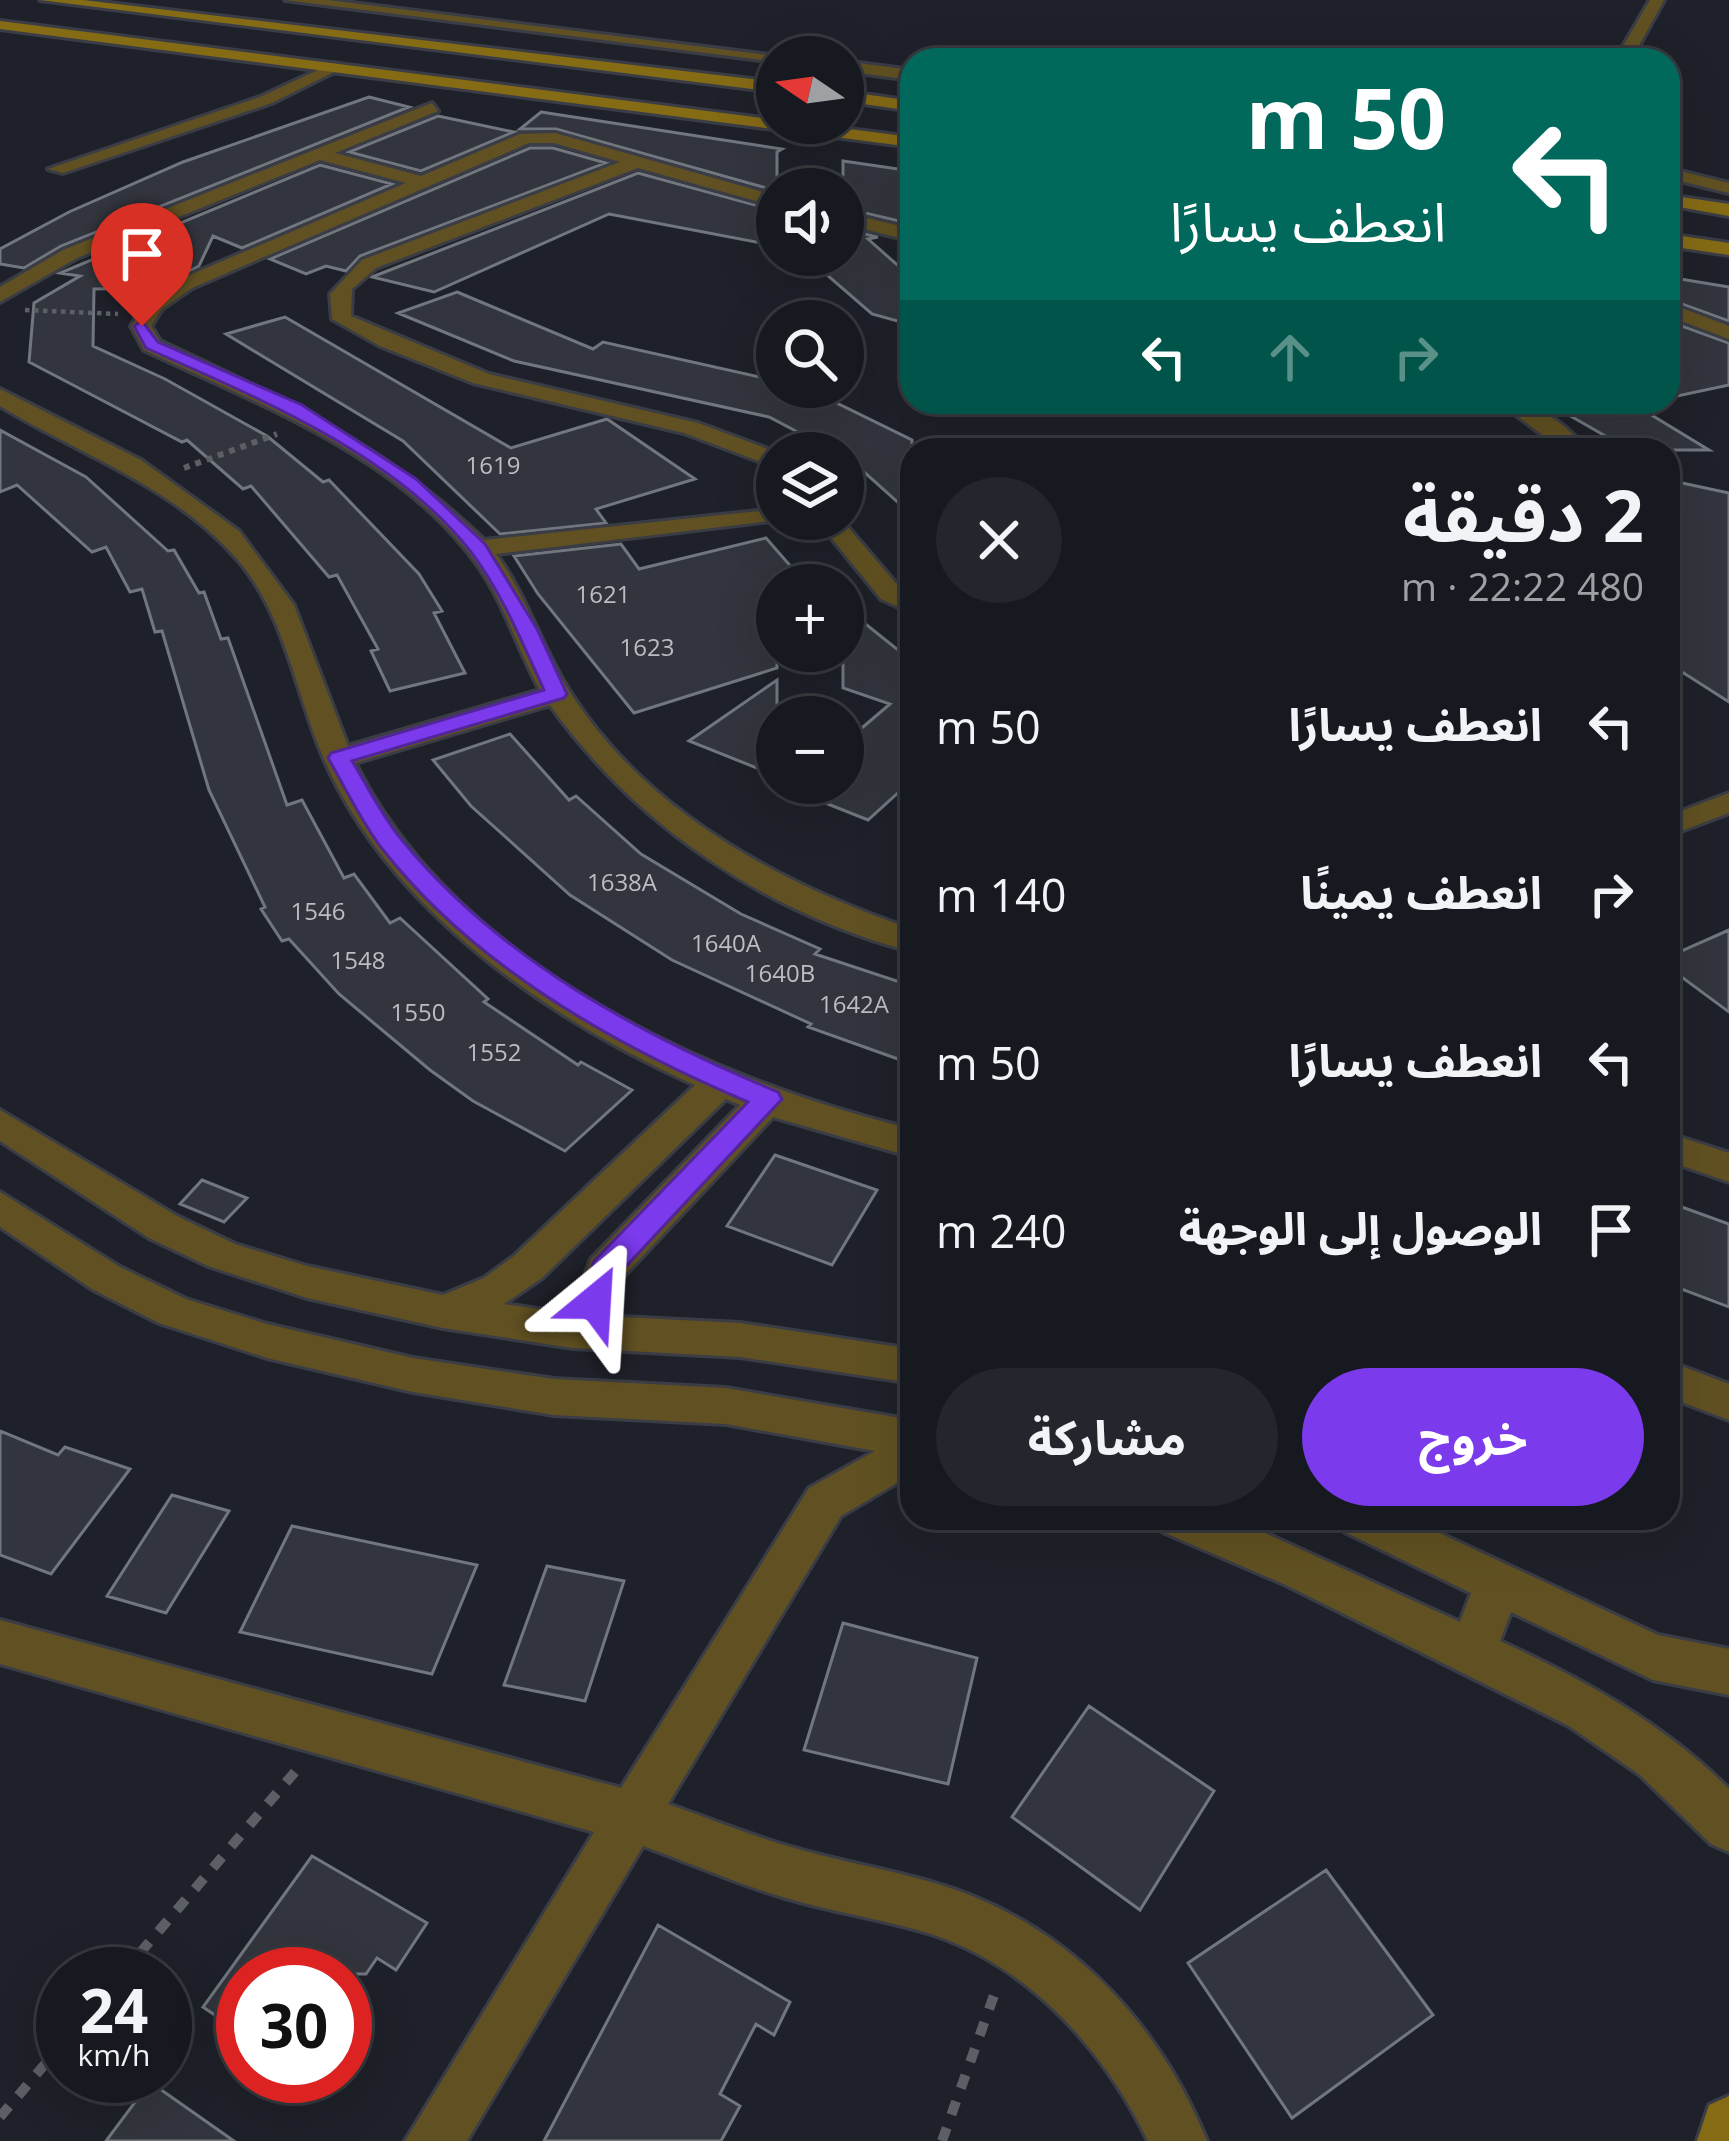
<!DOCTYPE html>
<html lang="ar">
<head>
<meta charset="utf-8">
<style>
  :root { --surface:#16191f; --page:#23262c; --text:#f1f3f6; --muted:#9ea0a4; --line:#35383d; --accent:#7c3aed }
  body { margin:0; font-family:"Open Sans","Noto Sans Arabic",sans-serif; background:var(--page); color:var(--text); direction:rtl; height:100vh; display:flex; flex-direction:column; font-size:45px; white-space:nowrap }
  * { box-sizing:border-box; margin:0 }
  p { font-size:39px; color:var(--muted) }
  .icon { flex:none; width:66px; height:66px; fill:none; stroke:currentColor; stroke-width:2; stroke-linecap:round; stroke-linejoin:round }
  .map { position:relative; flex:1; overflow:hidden; direction:ltr }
  .sheet { position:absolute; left:900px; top:438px; width:780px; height:1092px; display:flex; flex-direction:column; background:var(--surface); border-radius:36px; box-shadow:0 12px 48px #0002,0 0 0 3px var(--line); direction:rtl }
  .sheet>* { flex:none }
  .hud { position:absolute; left:900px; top:48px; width:780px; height:366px; border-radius:36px; box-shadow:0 12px 48px #0002,0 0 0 3px var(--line); direction:rtl; background:#00695c; color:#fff; overflow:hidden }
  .needle { width:78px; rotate:283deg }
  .controls { position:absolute; left:756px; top:36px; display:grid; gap:24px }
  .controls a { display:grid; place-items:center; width:108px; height:108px; border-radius:50%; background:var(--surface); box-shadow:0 12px 48px #0002,0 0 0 3px var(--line); font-size:60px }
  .speed { position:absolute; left:36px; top:1947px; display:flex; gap:24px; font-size:60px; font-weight:700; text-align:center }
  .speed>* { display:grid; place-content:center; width:156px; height:156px; border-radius:50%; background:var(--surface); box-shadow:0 12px 48px #0002,0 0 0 3px var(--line); line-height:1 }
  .speed small { font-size:30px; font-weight:400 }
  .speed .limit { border:18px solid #d22; background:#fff; color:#111 }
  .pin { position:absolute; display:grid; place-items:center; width:102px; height:102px; color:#fff; margin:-123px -51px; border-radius:50% 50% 50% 0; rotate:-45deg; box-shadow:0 0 12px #0007 }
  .pin .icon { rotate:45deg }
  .me { position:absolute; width:132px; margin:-66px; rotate:27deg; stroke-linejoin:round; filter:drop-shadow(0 0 9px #0008) }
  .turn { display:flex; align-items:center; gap:42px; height:252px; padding:0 36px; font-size:54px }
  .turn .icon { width:156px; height:156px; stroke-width:2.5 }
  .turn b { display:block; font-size:84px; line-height:102px }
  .lanes { display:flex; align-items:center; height:114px; padding:0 36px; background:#0003; justify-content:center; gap:60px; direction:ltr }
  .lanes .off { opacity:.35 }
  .round { display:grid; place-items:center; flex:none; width:126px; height:126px; border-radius:63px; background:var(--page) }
  .head { display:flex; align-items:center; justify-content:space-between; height:204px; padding:0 36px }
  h1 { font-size:72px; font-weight:700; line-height:90px }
  .primary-button { display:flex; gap:24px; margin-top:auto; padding:24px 36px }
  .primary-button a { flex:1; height:138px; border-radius:72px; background:var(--accent); color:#fff; font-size:48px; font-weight:700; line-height:138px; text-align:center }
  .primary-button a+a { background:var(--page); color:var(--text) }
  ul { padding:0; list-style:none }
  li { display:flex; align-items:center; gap:36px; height:168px; padding:0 36px }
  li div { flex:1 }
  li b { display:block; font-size:45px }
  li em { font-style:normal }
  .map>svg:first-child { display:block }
  .building { fill:#32353d; stroke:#72767f; stroke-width:3 }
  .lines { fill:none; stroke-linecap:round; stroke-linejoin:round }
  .street-casing { stroke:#3a3d45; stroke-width:6 }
  .secondary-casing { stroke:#3a3d45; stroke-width:6 }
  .path-far2 { stroke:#5c5f66; stroke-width:4.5; stroke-dasharray:4.5 4.5; stroke-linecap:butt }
  .path-far1 { stroke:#5c5f66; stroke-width:6; stroke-dasharray:6 6; stroke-linecap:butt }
  .path { stroke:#5c5f66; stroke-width:10; stroke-dasharray:14 14; stroke-linecap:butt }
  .street { fill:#615122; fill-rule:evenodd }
  .secondary { fill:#866b15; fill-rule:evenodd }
  .route { fill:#7c3aed; stroke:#51269a; stroke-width:3 }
  .labels { text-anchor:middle; stroke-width:9; stroke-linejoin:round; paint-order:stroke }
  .number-label { font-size:24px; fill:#babdc2 }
</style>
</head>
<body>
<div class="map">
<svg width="1729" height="2141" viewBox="0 0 1729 2141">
  <rect width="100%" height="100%" fill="#1e2129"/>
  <path class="building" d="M 369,97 L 409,107 L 61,246 L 24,268 L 0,264 L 0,249 L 69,212 L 183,162 Z
    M 541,112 L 782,149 L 777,152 L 777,191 L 556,129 L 520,129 Z
    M 438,116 L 514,132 L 421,171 L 349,152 Z
    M 530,148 L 553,148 L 606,163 L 360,256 L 346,271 L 326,266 L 306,274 L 270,259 Z
    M 843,161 L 912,171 L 912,224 L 843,208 Z
    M 320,165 L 392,184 L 242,248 L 213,236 L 199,266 L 158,288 L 94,289 L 93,346 L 165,379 L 267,436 L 323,482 L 329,480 L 419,574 L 442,611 L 434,613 L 465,673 L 390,691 L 371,651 L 378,649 L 337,575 L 329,577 L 251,486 L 243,489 L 187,440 L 182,442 L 29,362 L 34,303 L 80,276 L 60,273 Z
    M 638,173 L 777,211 L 777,246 L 609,214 L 434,292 L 372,277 Z
    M 843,229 L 878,237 L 868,239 L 912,278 L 912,325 L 872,314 L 804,255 L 843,255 Z
    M 1668,277 L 1729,287 L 1729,321 L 1668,299 Z
    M 457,292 L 593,349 L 603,342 L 777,381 L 777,387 L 806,388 L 912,440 L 912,515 L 835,446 L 828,448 L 769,417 L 514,361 L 398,313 Z
    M 285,317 L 511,448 L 607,419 L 695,479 L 596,509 L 606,523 L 500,534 L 403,441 L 226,334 Z
    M 1668,321 L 1729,343 L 1729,385 L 1668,398 Z
    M 1546,402 L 1630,402 L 1709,450 L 1630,450 Z
    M 0,430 L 86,477 L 168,551 L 174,550 L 199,593 L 204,592 L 221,639 L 228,638 L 287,805 L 302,800 L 344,878 L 354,874 L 390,923 L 400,918 L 488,999 L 484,1002 L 578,1065 L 581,1062 L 632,1090 L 565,1151 L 473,1101 L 430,1070 L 339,994 L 289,939 L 282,941 L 261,909 L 265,907 L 209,790 L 162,631 L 155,632 L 142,589 L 130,592 L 106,547 L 92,552 L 17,485 L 0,492 Z
    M 1668,480 L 1729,493 L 1729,702 L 1668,663 Z
    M 766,538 L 807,585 L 777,585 L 777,668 L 634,713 L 538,594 L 514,556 L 621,544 L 639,569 Z
    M 843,606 L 898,650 L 912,654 L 912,780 L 868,820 L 780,785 L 843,783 L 843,744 L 890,704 L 843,688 Z
    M 777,680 L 777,776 L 689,741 Z
    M 510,734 L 569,800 L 576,796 L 641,854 L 741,914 L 820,949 L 815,954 L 912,986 L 912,1064 L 808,1027 L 811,1024 L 672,960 L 570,895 L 471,806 L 433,760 Z
    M 1729,930 L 1729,1012 L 1668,967 L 1668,957 Z
    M 775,1155 L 877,1190 L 832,1265 L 727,1226 Z
    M 202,1180 L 247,1198 L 224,1222 L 180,1204 Z
    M 1668,1202 L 1729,1224 L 1729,1307 L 1668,1284 Z
    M 0,1431 L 58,1455 L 65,1447 L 130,1469 L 51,1574 L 0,1555 Z
    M 172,1495 L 229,1511 L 166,1613 L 107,1596 Z
    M 292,1526 L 477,1565 L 432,1674 L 240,1632 Z
    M 547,1566 L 624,1581 L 585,1701 L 504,1685 Z
    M 843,1623 L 977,1658 L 948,1784 L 804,1750 Z
    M 1089,1706 L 1214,1791 L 1140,1910 L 1012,1817 Z
    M 312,1856 L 427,1923 L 396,1970 L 377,1958 L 366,1974 L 243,1974 L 243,2034 L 203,2007 Z
    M 1326,1870 L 1433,2015 L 1292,2118 L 1188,1963 Z
    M 658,1925 L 790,2002 L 774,2035 L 756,2024 L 720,2094 L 740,2106 L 721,2141 L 544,2141 Z
    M 150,2082 L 234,2141 L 106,2141 Z"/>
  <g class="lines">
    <defs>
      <path id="street" d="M 285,0 L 328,0 L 785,57 L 777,62 Z
        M 1650,0 L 1664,0 L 1631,60 L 1615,60 Z
        M 843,61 L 912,70 L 912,80 L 843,71 Z
        M 333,63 L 346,66 L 272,103 L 63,173 L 48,169 L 260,97 Z
        M 432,103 L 438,111 L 335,153 L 421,176 L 520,134 L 555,133 L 777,196 L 777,207 L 638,168 L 376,268 L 352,289 L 351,316 L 489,374 L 698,423 L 779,453 L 777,468 L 684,433 L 473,383 L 380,346 L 332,319 L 330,294 L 362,260 L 620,162 L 554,143 L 529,143 L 192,288 L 162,309 L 151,326 L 160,341 C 279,397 389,447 484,540 L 777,509 L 777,519 L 787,519 L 496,554 C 527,596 541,647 570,692 C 646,812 780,884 912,929 L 912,952 C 767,913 637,827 550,705 L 355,763 C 454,963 708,1080 912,1129 L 912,1157 L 773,1117 L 623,1277 L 615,1302 L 621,1317 L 740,1323 L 912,1349 L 912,1383 L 740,1357 L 573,1348 L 443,1328 L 307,1298 L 208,1266 L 149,1238 L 0,1141 L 0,1110 L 177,1216 L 235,1244 L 307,1266 L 443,1295 L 484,1278 L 514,1256 L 695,1085 C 550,1020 390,911 324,759 C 295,693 286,615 237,559 C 171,484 82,456 0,406 L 0,389 L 141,460 L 239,531 L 294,605 L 348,746 L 540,690 C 518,650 505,605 479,567 C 402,457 261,405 144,350 L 131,326 L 147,301 L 178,280 L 406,183 L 320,160 L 77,258 L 0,302 L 0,287 L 63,250 ZM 726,1099 L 740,1105 L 591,1259 L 575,1302 L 579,1315 L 504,1304 L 542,1278 Z
        M 1668,168 L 1729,183 L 1729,193 L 1668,178 Z
        M 843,212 L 912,229 L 912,241 L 843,224 Z
        M 1668,303 L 1729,326 L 1729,339 L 1668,316 Z
        M 1499,402 C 1535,402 1564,421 1587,450 L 1562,450 Z
        M 816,519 L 841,519 L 899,587 L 912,594 L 912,613 L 881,599 Z
        M 1729,793 L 1729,813 L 1668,836 L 1668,816 Z
        M 1668,1133 L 1729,1153 L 1729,1182 L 1668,1161 Z
        M 0,1192 L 120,1267 L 186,1299 L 267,1324 L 413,1358 L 554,1379 L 726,1388 L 912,1420 L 912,1474 L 841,1516 L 668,1804 C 711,1819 754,1837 798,1849 C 842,1862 887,1869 931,1882 C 1062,1919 1156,2017 1207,2141 L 1148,2141 C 1105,2051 1031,1968 934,1935 C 891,1921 844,1914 800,1902 C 747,1888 695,1865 643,1846 L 467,2141 L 405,2141 L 594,1832 L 0,1664 L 0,1620 L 621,1788 L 809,1488 L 875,1451 L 726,1424 L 554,1415 L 413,1392 L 267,1358 L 159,1323 L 92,1289 L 0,1227 Z
        M 1668,1361 L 1729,1384 L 1729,1420 L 1668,1397 Z
        M 1156,1518 L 1232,1518 L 1460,1622 L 1471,1593 L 1345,1532 L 1338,1518 L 1407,1518 L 1658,1635 L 1729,1649 L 1729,1695 L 1653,1680 L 1511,1612 L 1500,1641 C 1584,1680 1663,1723 1729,1789 L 1729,1852 L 1711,1844 L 1640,1775 L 1569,1726 L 1286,1585 L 1163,1532 Z"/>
      <path id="secondary" d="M 40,0 L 83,0 L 777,82 L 777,92 Z
        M 0,21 L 912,137 L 912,147 L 0,29 Z
        M 843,91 L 912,101 L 912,111 L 843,101 Z
        M 1668,195 L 1729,204 L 1729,216 L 1668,205 Z
        M 1668,234 L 1729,243 L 1729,255 L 1668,246 Z
        M 1729,2096 L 1729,2141 L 1697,2141 L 1709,2105 Z"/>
    </defs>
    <use href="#street" class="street-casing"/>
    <use href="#secondary" class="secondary-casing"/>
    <path class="path-far2" d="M 25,310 L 118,314"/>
    <path class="path-far1" d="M 184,468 L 277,434"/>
    <path class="path" d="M 122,1974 L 300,1766
      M 0,2117 L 63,2043
      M 942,2141 L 998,1984"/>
    <use href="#street" class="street"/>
    <use href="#secondary" class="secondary"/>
  </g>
  <path class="route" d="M 142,321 L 158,342 L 302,405 L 416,479 L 485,544 L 537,629 L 567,694 L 564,698 L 352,761 C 368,787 382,816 401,839 C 498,958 638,1034 778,1092 L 782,1099 L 618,1275 L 606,1311 L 584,1311 L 579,1302 L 594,1261 L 748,1102 C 612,1044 472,965 380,846 C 360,819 345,787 328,758 L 331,753 L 544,690 C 523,644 502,593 471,552 C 395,454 256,397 146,348 L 134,326 Z"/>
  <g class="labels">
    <g class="number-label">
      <text x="493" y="474">1619</text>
      <text x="603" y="603">1621</text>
      <text x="647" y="656">1623</text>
      <text x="622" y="891">1638A</text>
      <text x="318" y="920">1546</text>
      <text x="726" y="952">1640A</text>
      <text x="358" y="969">1548</text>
      <text x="780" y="982">1640B</text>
      <text x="854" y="1013">1642A</text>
      <text x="418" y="1021">1550</text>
      <text x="494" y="1061">1552</text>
    </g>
  </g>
</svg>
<div class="controls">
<a><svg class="needle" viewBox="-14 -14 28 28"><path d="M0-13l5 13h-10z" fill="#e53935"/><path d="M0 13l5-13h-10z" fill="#9ea0a4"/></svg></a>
<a><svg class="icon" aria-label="sound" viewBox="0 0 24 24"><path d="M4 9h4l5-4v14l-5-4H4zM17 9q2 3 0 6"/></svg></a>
<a><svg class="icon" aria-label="search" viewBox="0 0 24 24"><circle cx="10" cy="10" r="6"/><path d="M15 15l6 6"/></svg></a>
<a><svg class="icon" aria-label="layers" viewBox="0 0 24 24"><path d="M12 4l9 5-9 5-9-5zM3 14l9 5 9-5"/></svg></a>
<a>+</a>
<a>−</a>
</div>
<div class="speed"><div>24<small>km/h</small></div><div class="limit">30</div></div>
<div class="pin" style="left:142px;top:326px;background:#d93025"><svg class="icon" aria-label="arrive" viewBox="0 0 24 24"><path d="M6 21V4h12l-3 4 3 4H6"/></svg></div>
<svg class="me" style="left:595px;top:1302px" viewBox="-20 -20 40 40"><path d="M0-17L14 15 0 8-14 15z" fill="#7c3aed" stroke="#fff" stroke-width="4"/></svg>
<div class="hud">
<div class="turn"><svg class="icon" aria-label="left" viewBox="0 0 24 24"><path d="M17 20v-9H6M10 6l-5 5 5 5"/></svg><div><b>50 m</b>انعطف يسارًا</div></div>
<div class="lanes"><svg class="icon" aria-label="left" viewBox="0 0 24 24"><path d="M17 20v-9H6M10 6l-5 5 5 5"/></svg><svg class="icon off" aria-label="ahead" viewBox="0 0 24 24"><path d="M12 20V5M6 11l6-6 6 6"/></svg><svg class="icon off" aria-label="right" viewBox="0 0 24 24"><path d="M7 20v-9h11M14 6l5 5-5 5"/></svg></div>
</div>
<section class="sheet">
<div class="head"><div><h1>2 دقيقة</h1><p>480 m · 22:22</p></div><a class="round"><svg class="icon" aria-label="close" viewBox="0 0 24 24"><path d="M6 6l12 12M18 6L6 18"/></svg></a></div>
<ul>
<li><svg class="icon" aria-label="left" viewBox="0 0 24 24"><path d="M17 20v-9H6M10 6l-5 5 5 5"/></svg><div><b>انعطف يسارًا</b></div><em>50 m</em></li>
<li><svg class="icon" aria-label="right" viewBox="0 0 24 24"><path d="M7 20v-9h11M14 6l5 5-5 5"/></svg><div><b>انعطف يمينًا</b></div><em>140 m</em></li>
<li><svg class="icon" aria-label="left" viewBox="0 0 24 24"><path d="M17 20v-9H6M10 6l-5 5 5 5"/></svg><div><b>انعطف يسارًا</b></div><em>50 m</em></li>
<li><svg class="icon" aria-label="arrive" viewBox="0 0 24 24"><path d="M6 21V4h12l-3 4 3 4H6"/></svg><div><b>الوصول إلى الوجهة</b></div><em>240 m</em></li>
</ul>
<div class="primary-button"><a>خروج</a><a>مشاركة</a></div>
</section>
</div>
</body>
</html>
